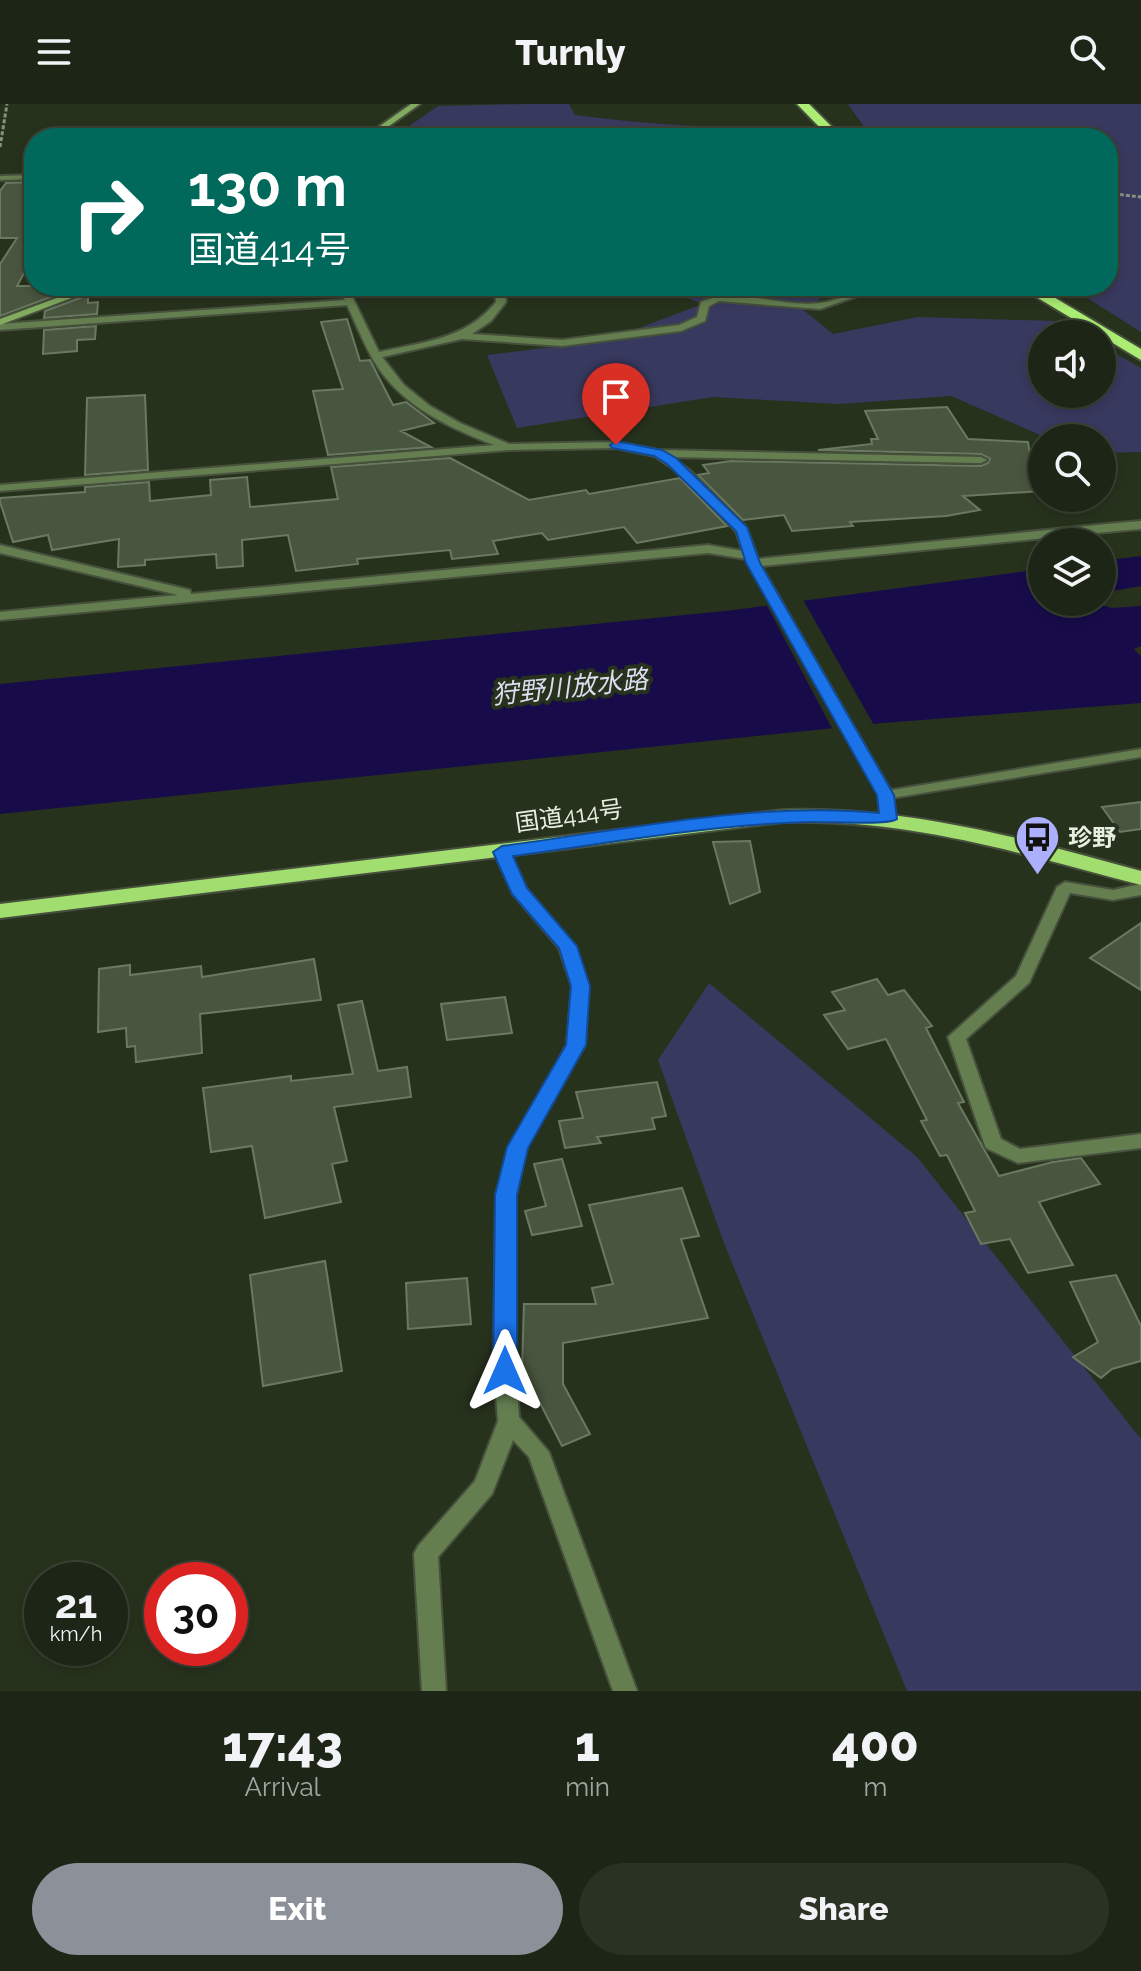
<!DOCTYPE html>
<html lang="en">
<head>
<meta charset="utf-8">
<style>
  :root { --surface:#1d2616; --page:#2a3223; --text:#f1f3f6; --muted:#a0a5a1; --line:#3b4335; --accent:#8c9099 }
  body { margin:0; font-family:Raleway,"Noto Sans JP",sans-serif; background:var(--page); color:var(--text); height:100vh; display:flex; flex-direction:column; font-size:30px; white-space:nowrap }
  * { box-sizing:border-box; margin:0 }
  p { font-size:26px; color:var(--muted) }
  .icon { flex:none; width:44px; height:44px; fill:none; stroke:currentColor; stroke-width:2; stroke-linecap:round; stroke-linejoin:round }
  .map { position:relative; height:1587px; overflow:hidden }
  .details { display:flex; flex-direction:column; background:var(--surface); flex:1 }
  .details>* { flex:none }
  .guide { position:absolute; left:24px; top:24px; width:1094px; height:168px; border-radius:32px; box-shadow:0 4px 12px #0003,0 0 0 2px var(--line); background:#00695c; color:#fff; overflow:hidden }
  .fabs { position:absolute; left:1028px; top:216px; display:grid; gap:16px }
  .fabs a { display:grid; place-items:center; width:88px; height:88px; border-radius:50%; background:var(--surface); box-shadow:0 4px 12px #0003,0 0 0 2px var(--line); font-size:40px }
  .speed { position:absolute; left:24px; top:1458px; display:flex; gap:16px; font-size:40px; font-weight:700; text-align:center }
  .speed>* { display:grid; place-content:center; width:104px; height:104px; border-radius:50%; background:var(--surface); box-shadow:0 4px 12px #0003,0 0 0 2px var(--line); line-height:1 }
  .speed small { font-size:20px; font-weight:400 }
  .speed .limit { border:12px solid #d22; background:#fff; color:#111 }
  .pin { position:absolute; display:grid; place-items:center; width:68px; height:68px; color:#fff; margin:-82px -34px; border-radius:50% 50% 50% 0; rotate:-45deg; box-shadow:0 0 8px #0007 }
  .pin .icon { rotate:45deg }
  .me { position:absolute; width:88px; margin:-44px; rotate:0deg; stroke-linejoin:round; filter:drop-shadow(0 0 6px #0008) }
  .turn { display:flex; align-items:center; gap:28px; height:168px; padding:0 32px; font-size:36px }
  .turn .icon { width:104px; height:104px; stroke-width:2.5 }
  .turn b { display:block; font-size:56px; line-height:68px }
  .eta { display:flex; justify-content:space-evenly; align-items:center; height:136px; text-align:center }
  .eta b { font-size:48px; font-weight:800; line-height:56px }
  .action { display:flex; gap:16px; margin-top:auto; padding:16px 32px }
  .action a { flex:1; height:92px; border-radius:48px; background:var(--accent); color:#fff; font-size:32px; font-weight:800; line-height:92px; text-align:center }
  .action a+a { background:var(--page); color:var(--text) }
  header { display:flex; justify-content:space-between; align-items:center; height:104px; padding:0 32px; background:var(--surface); font-size:36px; font-weight:800 }
  .map>svg:first-child { display:block }
  .green { fill:#38395e }
  .water { fill:#170c49 }
  .pier { fill:#27321d }
  .building { fill:#49563f; stroke:#6b7961; stroke-width:2 }
  .lines { fill:none; stroke-linecap:round; stroke-linejoin:round }
  .service-casing { stroke:#46503c; stroke-width:4 }
  .minor-casing { stroke:#46503c; stroke-width:4 }
  .secondary-casing { stroke:#46503c; stroke-width:4 }
  .trunk-casing { stroke:#46503c; stroke-width:4 }
  .motorway-casing { stroke:#46503c; stroke-width:4 }
  .path { stroke:#889180; stroke-width:3; stroke-dasharray:4 2; stroke-linecap:butt }
  .service { fill:#647e50; fill-rule:evenodd }
  .minor { fill:#647e50; fill-rule:evenodd }
  .secondary { fill:#81ab5f; fill-rule:evenodd }
  .trunk { fill:#a2dd6f; fill-rule:evenodd }
  .motorway { fill:#aced74; fill-rule:evenodd }
  .route { fill:#1a73e8; stroke:#114b97; stroke-width:2 }
  .labels { text-anchor:middle; stroke-width:8; stroke-linejoin:round; paint-order:stroke }
  .street-label { font-size:24px; fill:#e7efe1; stroke:#27321d }
  .poi-label { font-size:24px; font-weight:bold; fill:#e7efe1; stroke:#27321d; text-anchor:start }
  .water-label { font-size:26px; font-style:italic; fill:#dbdcf0; stroke:#27321d }
</style>
</head>
<body>
<header><svg class="icon" aria-label="menu" viewBox="0 0 24 24"><path d="M4 6h16M4 12h16M4 18h16"/></svg>Turnly<svg class="icon" aria-label="search" viewBox="0 0 24 24"><circle cx="10" cy="10" r="6"/><path d="M15 15l6 6"/></svg></header>
<div class="map">
<svg width="1141" height="1587" viewBox="0 0 1141 1587">
  <rect width="100%" height="100%" fill="#27321d"/>
  <path class="green" d="M 525,0 L 569,0 L 575,11 C 652,21 729,26 806,22 L 820,34 L 392,34 L 438,2 Z
    M 848,0 L 1141,0 L 1141,228 L 1068,182 L 1108,182 L 1108,34 L 872,34 Z
    M 657,182 L 849,182 L 801,204 L 833,230 L 918,213 L 1056,217 L 1080,230 L 1042,230 L 1042,290 L 1102,290 L 1102,242 L 1141,264 L 1141,348 L 1102,349 L 1102,334 L 1047,334 L 951,292 L 839,300 L 713,293 L 517,324 L 487,251 L 607,236 L 703,200 Z
    M 709,879 L 917,1053 L 1141,1335 L 1141,1587 L 907,1587 L 724,1139 L 658,956 Z"/>
  <path class="water" d="M 1141,452 L 1141,482 L 1102,489 L 1102,457 Z
    M 1042,465 L 1042,498 L 1091,498 L 1112,504 L 1141,502 L 1141,542 L 1134,545 L 1141,552 L 1141,599 L 883,619 L 0,710 L 0,580 L 734,506 Z"/>
  <path class="pier" d="M 802,494 L 875,623 L 834,628 L 765,498 Z"/>
  <path class="building" d="M 34,78 L 34,151 L 17,182 L 80,182 L 0,212 L 0,160 L 17,134 L 0,134 L 0,87 L 6,79 Z
    M 88,191 L 88,199 L 98,198 L 97,210 L 44,214 L 45,207 Z
    M 347,215 L 360,257 L 370,256 L 393,301 L 406,298 L 434,319 L 401,327 L 431,343 L 328,351 L 313,287 L 343,285 L 321,218 Z
    M 96,222 L 95,235 L 77,236 L 77,247 L 43,250 L 44,226 Z
    M 145,291 L 148,366 L 85,371 L 87,294 Z
    M 947,303 L 968,335 L 1028,338 L 1032,364 L 1042,364 L 1042,387 L 963,392 L 980,406 L 946,412 L 850,418 L 853,422 L 792,427 L 784,411 L 743,416 L 698,371 L 709,369 L 703,361 L 731,357 L 981,362 L 988,359 L 990,355 L 981,350 L 818,346 L 872,340 L 871,335 L 878,335 L 865,307 Z
    M 450,354 L 529,396 L 586,386 L 589,390 L 680,374 L 727,422 L 637,439 L 624,423 L 548,436 L 542,429 L 493,437 L 498,450 L 452,455 L 450,446 L 357,455 L 358,460 L 296,467 L 288,431 L 242,436 L 243,462 L 217,464 L 216,450 L 145,456 L 145,461 L 118,463 L 119,435 L 52,446 L 48,431 L 13,438 L 0,398 L 0,394 L 85,388 L 85,383 L 149,378 L 150,397 L 211,391 L 210,376 L 247,373 L 250,403 L 338,395 L 331,363 Z
    M 1141,698 L 1141,725 L 1120,728 L 1102,703 Z
    M 750,737 L 760,788 L 730,800 L 713,738 Z
    M 1141,819 L 1141,886 L 1090,854 Z
    M 314,855 L 321,896 L 200,910 L 202,949 L 136,958 L 135,942 L 127,943 L 126,924 L 98,928 L 99,865 L 130,861 L 130,871 L 201,862 L 202,873 Z
    M 877,875 L 888,891 L 904,886 L 932,922 L 926,924 L 964,998 L 958,999 L 999,1072 L 1053,1058 L 1081,1054 L 1100,1080 L 1039,1098 L 1073,1161 L 1028,1169 L 1010,1135 L 981,1140 L 965,1109 L 975,1107 L 947,1051 L 940,1052 L 921,1017 L 927,1016 L 886,935 L 848,945 L 824,911 L 845,906 L 832,888 Z
    M 505,893 L 512,929 L 447,936 L 441,900 Z
    M 362,897 L 378,967 L 407,963 L 411,993 L 334,1003 L 347,1057 L 332,1060 L 341,1098 L 265,1114 L 252,1042 L 211,1048 L 203,984 L 291,972 L 291,977 L 353,970 L 338,901 Z
    M 657,978 L 666,1012 L 652,1014 L 655,1025 L 597,1033 L 601,1039 L 565,1044 L 559,1017 L 583,1014 L 576,988 Z
    M 562,1055 L 582,1122 L 532,1131 L 525,1107 L 546,1102 L 534,1060 Z
    M 682,1084 L 699,1132 L 681,1135 L 708,1214 L 563,1239 L 563,1280 L 590,1330 L 562,1342 L 522,1264 L 524,1200 L 596,1200 L 592,1184 L 613,1180 L 589,1101 Z
    M 325,1157 L 342,1267 L 263,1282 L 250,1171 Z
    M 1116,1171 L 1141,1222 L 1141,1257 L 1112,1265 L 1101,1274 L 1073,1253 L 1098,1238 L 1070,1178 Z
    M 467,1174 L 471,1220 L 408,1225 L 406,1179 Z"/>
  <g class="lines">
    <defs>
      <path id="service" d="M 34,71 L 34,75 L 0,76 L 0,72 Z
        M 1141,417 L 1141,425 L 1117,427 L 1111,423 L 1117,419 Z
        M 1141,645 L 1141,653 L 886,695 L 879,691 L 886,687 Z"/>
      <path id="minor" d="M 337,182 L 347,182 L 379,248 C 423,238 467,235 496,198 L 495,182 L 505,182 L 506,198 L 491,217 L 472,230 L 562,236 L 679,221 L 697,213 L 701,198 C 738,182 781,204 820,199 C 843,196 863,182 887,182 L 820,205 L 719,197 L 709,202 L 705,217 L 681,227 L 562,242 L 462,235 L 382,253 L 404,281 L 430,302 L 460,319 L 509,340 L 616,338 L 658,346 L 981,353 L 987,356 L 981,359 L 670,353 L 689,366 L 746,423 L 758,455 L 1117,419 L 1123,423 L 1117,427 L 761,462 L 893,691 L 896,715 L 888,720 L 880,715 L 879,691 L 746,455 L 708,449 L 0,516 L 0,508 L 178,491 L 0,449 L 0,441 L 190,486 L 191,490 L 708,441 L 743,447 L 736,427 L 681,370 L 655,352 L 616,344 L 509,346 L 0,387 L 0,381 L 494,341 C 450,324 404,303 377,262 C 365,243 357,222 347,201 L 0,226 L 0,220 L 345,196 Z
        M 502,743 L 510,748 L 526,784 L 575,842 L 588,882 L 585,941 L 527,1043 L 516,1091 L 516,1267 L 519,1313 L 549,1348 L 637,1587 L 613,1587 L 529,1353 L 513,1336 L 492,1390 L 438,1453 L 446,1587 L 422,1587 L 414,1450 L 418,1442 L 475,1377 L 498,1317 L 494,1267 L 496,1091 L 509,1043 L 567,941 L 572,882 L 559,844 L 513,790 L 494,748 Z
        M 1065,778 L 1113,786 L 1141,780 L 1141,791 L 1113,796 L 1070,789 L 1029,879 L 966,935 L 1001,1035 L 1020,1045 L 1141,1030 L 1141,1044 L 1018,1059 L 986,1044 L 984,1039 L 948,933 L 1016,872 L 1057,783 Z"/>
      <path id="secondary" d="M 411,0 L 420,0 L 372,34 L 363,34 Z
        M 89,182 L 103,182 L 0,221 L 0,215 Z"/>
      <path id="trunk" d="M 783,706 C 907,702 1023,734 1141,767 L 1141,781 C 1020,749 910,715 783,718 L 0,814 L 0,800 Z"/>
      <path id="motorway" d="M 797,0 L 809,0 L 843,34 L 830,34 Z
        M 1018,182 L 1035,182 L 1141,245 L 1141,256 Z"/>
    </defs>
    <use href="#service" class="service-casing"/>
    <use href="#minor" class="minor-casing"/>
    <use href="#secondary" class="secondary-casing"/>
    <use href="#trunk" class="trunk-casing"/>
    <use href="#motorway" class="motorway-casing"/>
    <path class="path" d="M 408,27 L 437,34
      M 0,43 L 7,0
      M 1108,89 L 1141,93"/>
    <use href="#service" class="service"/>
    <use href="#minor" class="minor"/>
    <use href="#secondary" class="secondary"/>
    <use href="#trunk" class="trunk"/>
    <use href="#motorway" class="motorway"/>
  </g>
  <path class="route" d="M 616,337 L 662,346 L 676,354 L 747,423 L 760,459 L 894,691 L 897,715 C 889,722 823,717 807,718 C 708,721 610,739 513,752 L 527,784 L 577,842 L 590,882 L 586,941 L 528,1044 L 517,1091 L 517,1267 L 513,1274 L 505,1277 L 496,1274 L 493,1267 L 495,1091 L 507,1043 L 566,941 L 571,882 L 559,844 L 512,790 L 493,748 L 502,742 C 624,726 756,697 879,709 L 877,691 L 746,459 L 736,427 L 667,360 L 654,352 L 612,344 L 610,341 Z"/>
  <defs>
    <symbol id="bus-pin" viewBox="-11 -11 22 30"><path d="M0 17L-7.5 6A9.5 9.5 0 1 1 7.5 6Z" fill="#acaffb" stroke="#27321d"/><path d="M-5-6H5V4H4V6H2V4H-2V6H-4V4H-5ZM-3.5-4V0h7V-4ZM-3.5 1.2v1.5H-2V1.2ZM2 1.2v1.5H3.5V1.2Z" fill="#111"/></symbol>
  </defs>
  <g fill-rule="evenodd">
    <use href="#bus-pin" x="1012" y="708" width="51" height="69"/>
  </g>
  <g class="labels">
    <g class="street-label">
      <text transform="translate(569 712) rotate(-8)" y="8">国道414号</text>
    </g>
    <g class="poi-label">
      <text x="1068" y="742">珍野</text>
    </g>
    <g class="water-label">
      <text transform="translate(570 583) rotate(-6)" y="9">狩野川放水路</text>
    </g>
  </g>
</svg>
<div class="fabs">
<a><svg class="icon" aria-label="sound" viewBox="0 0 24 24"><path d="M4 9h4l5-4v14l-5-4H4zM17 9q2 3 0 6"/></svg></a>
<a><svg class="icon" aria-label="search" viewBox="0 0 24 24"><circle cx="10" cy="10" r="6"/><path d="M15 15l6 6"/></svg></a>
<a><svg class="icon" aria-label="layers" viewBox="0 0 24 24"><path d="M12 4l9 5-9 5-9-5zM3 14l9 5 9-5"/></svg></a>
</div>
<div class="speed"><div>21<small>km/h</small></div><div class="limit">30</div></div>
<div class="pin" style="left:616px;top:341px;background:#d93025"><svg class="icon" aria-label="arrive" viewBox="0 0 24 24"><path d="M6 21V4h12l-3 4 3 4H6"/></svg></div>
<svg class="me" style="left:505px;top:1267px" viewBox="-20 -20 40 40"><path d="M0-17L14 15 0 8-14 15z" fill="#1a73e8" stroke="#fff" stroke-width="4"/></svg>
<div class="guide">
<div class="turn"><svg class="icon" aria-label="right" viewBox="0 0 24 24"><path d="M7 20v-9h11M14 6l5 5-5 5"/></svg><div><b>130 m</b>国道414号</div></div>
</div>
</div>
<section class="details">
<div class="eta">
<div><b>17:43</b><p>Arrival</p></div>
<div><b>1</b><p>min</p></div>
<div><b>400</b><p>m</p></div>
</div>
<div class="action"><a>Exit</a><a>Share</a></div>
</section>
</body>
</html>
